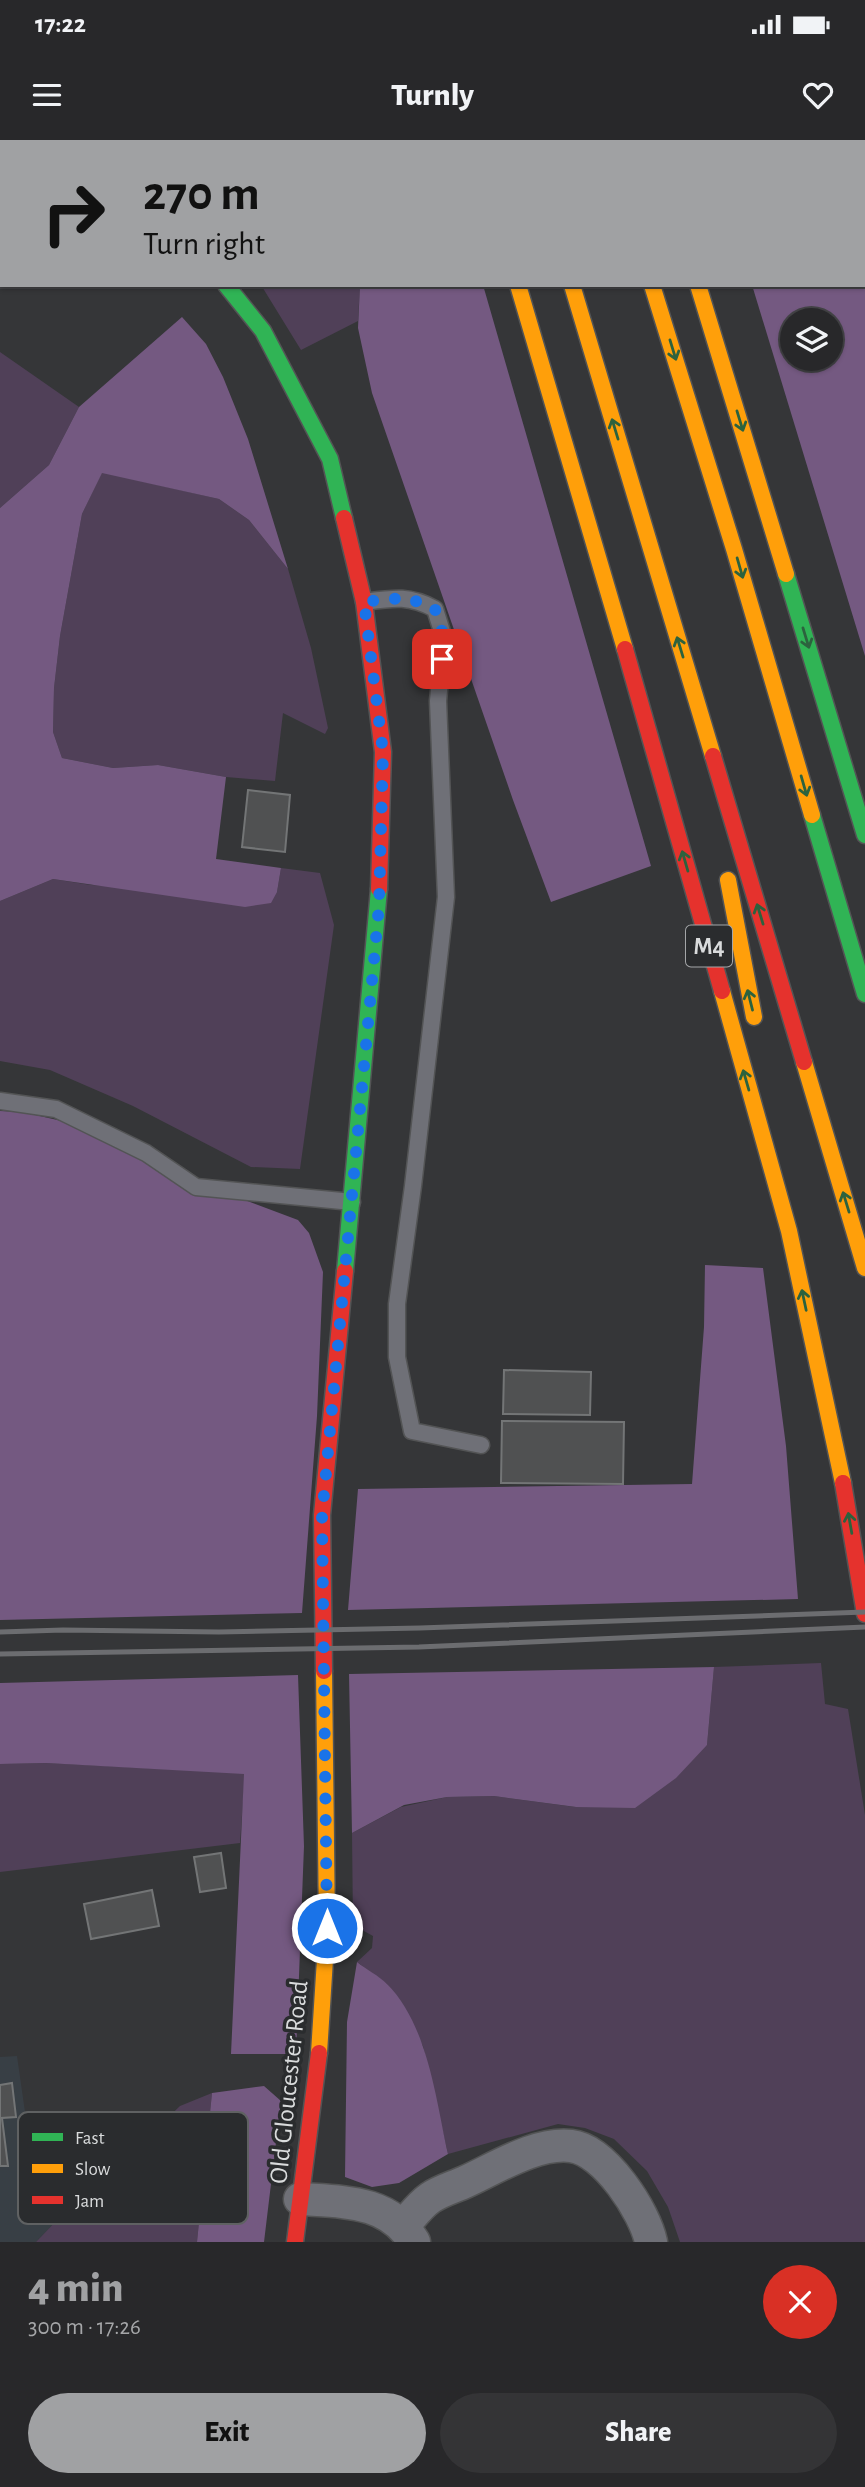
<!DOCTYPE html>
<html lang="en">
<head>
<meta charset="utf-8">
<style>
  :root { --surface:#28282a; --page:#343436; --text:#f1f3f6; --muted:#a5a6a8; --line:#444447; --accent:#a0a1a3 }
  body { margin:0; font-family:"Alegreya Sans",sans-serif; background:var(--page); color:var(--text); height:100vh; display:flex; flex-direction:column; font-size:26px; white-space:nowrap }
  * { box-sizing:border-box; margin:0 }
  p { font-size:23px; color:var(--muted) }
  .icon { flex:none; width:38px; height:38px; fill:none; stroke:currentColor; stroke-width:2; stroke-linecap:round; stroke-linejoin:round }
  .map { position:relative; height:2102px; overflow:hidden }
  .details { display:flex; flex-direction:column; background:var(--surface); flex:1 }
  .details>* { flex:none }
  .hud { position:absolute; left:0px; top:0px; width:866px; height:147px; box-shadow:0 2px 5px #0004,0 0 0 2px var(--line); background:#a0a1a3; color:#111; overflow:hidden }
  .controls { position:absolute; left:780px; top:168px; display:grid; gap:14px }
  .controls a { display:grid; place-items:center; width:63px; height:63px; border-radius:50%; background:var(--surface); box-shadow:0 2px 5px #0004,0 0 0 2px var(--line); font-size:35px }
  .pin { position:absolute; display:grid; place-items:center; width:60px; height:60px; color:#fff; margin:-30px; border-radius:14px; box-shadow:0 4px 10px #0006 }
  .me { position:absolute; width:77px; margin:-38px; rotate:0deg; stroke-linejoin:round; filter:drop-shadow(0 0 5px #0008) }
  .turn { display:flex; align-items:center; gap:24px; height:147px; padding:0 28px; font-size:32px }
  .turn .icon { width:91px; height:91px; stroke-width:2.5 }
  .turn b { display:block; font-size:49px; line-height:60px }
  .round { display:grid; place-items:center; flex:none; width:74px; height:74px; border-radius:37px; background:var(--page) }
  .headline { display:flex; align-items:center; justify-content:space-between; height:119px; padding:0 28px }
  h1 { font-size:42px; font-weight:800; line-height:52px; color:var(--accent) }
  .button { display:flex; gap:14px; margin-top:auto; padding:14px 28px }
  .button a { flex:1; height:80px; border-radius:42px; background:var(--accent); color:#111; font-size:28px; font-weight:800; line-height:80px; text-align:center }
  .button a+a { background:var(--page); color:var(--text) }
  .status { display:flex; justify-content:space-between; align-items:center; height:49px; padding:0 35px; background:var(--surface); direction:ltr }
  .status svg { height:19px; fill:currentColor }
  header { display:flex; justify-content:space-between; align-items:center; height:91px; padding:0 28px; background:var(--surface); font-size:32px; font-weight:800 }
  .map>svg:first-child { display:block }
  .built { fill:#383f45 }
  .green { fill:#504058 }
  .forest { fill:#745981; fill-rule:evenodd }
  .building { fill:#505152; stroke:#737576; stroke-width:2 }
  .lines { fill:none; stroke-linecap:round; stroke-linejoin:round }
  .lane-casing { stroke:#535455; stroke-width:19 }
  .street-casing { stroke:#535455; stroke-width:35 }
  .fast-casing { stroke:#535455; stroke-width:19 }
  .slow-casing { stroke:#535455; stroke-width:19 }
  .jam-casing { stroke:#535455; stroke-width:19 }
  .lane { stroke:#6f7077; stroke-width:16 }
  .street { stroke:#6f7077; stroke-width:32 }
  .fast { stroke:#30b455; stroke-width:16 }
  .slow { stroke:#ff9f0a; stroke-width:16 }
  .jam { stroke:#e5322d; stroke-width:16 }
  .rail { stroke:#6c6d70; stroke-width:5 }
  .oneway { stroke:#2c623e }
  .route { stroke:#1a73e8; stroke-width:12; stroke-dasharray:0 21.6 }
  .labels { text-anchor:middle; stroke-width:7; stroke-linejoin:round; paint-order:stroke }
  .shield { fill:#2a2c2e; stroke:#a4a6a8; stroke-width:2 }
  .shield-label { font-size:24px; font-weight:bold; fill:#d9dbdc }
  .street-label { font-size:26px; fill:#d9dbdc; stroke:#2a2c2e }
  .key { fill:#2a2c2e; stroke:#5f6162; stroke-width:2 }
  .key-label { font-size:19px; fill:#d9dbdc }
</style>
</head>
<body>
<div class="status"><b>17:22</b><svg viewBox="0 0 49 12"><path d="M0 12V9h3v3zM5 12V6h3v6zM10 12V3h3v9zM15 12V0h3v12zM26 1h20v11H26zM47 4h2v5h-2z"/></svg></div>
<header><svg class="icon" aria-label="menu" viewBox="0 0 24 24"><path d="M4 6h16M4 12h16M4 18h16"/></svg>Turnly<svg class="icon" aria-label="heart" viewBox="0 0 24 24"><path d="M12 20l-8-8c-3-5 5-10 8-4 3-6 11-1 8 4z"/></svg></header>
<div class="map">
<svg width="865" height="2102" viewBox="0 0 865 2102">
  <rect width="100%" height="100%" fill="#353638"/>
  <path class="built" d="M 17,1916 L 30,2007 L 42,2028 L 59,2078 L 36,2102 L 0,2102 L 0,1917 Z"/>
  <path class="green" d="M 261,145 L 360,145 L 358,181 L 301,210 Z
    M 0,212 L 79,267 L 49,325 L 0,368 Z
    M 102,332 L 219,359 L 249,380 L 288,429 L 311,508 L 328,588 L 325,594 L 283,573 L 275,641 L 226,637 L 158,625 L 113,628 L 62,618 L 53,592 L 54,548 L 60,496 L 82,374 Z
    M 281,728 L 320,733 L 334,785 L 300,1029 L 251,1027 L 133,966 L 50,930 L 0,921 L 0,761 L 53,739 L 91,745 L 277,752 Z
    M 821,1523 L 825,1564 L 848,1569 L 865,1675 L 865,2102 L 680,2102 L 668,2067 L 647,2031 L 614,1999 L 585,1988 L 558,1984 L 448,2014 L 423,1906 L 387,1844 L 357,1822 L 372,1808 L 373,1796 L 353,1785 L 352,1693 L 401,1667 L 447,1657 L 494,1656 L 575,1667 L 707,1605 L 714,1527 Z
    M 46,1623 L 245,1633 L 240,1703 L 0,1732 L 0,1624 Z
    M 212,1953 L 197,2102 L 36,2102 L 59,2078 L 88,2055 L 180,1966 Z"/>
  <path class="forest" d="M 865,131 L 865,516 L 752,145 L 864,145 ZM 793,180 L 831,180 L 831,219 L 793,219 Z
    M 360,145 L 483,145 L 651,726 L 551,762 L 513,660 L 372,253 L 358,188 Z
    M 182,177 L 206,204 L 223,237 L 248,299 L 288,429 L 249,380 L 219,359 L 102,333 L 82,374 L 60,496 L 54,548 L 53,592 L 62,618 L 113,628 L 158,625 L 226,637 L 216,719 L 281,728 L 277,752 L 271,763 L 245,767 L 53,739 L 0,761 L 0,368 L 49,325 L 79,267 Z
    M 0,971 L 22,972 L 75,984 L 234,1056 L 298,1080 L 309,1093 L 323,1132 L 317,1276 L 302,1473 L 0,1480 Z
    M 705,1125 L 763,1128 L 786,1306 L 798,1459 L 348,1470 L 358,1349 L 692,1344 L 704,1187 Z
    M 714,1527 L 707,1605 L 676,1638 L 635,1668 L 576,1667 L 494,1656 L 447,1657 L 404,1665 L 352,1693 L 349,1534 Z
    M 298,1535 L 304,1706 L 296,1914 L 231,1914 L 244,1634 L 46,1623 L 0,1624 L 0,1543 Z
    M 357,1822 C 366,1829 379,1836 387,1844 C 428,1885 436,1960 448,2014 L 399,2043 L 372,2047 L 345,2037 L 347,1882 Z
    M 264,1946 L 281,1961 L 264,2102 L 197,2102 L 212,1953 Z"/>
  <path class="building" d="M 248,650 L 290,655 L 285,712 L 242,707 Z
    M 504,1230 L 591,1232 L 590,1275 L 503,1274 Z
    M 502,1281 L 624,1282 L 623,1344 L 501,1343 Z
    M 221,1713 L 226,1748 L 200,1752 L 194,1717 Z
    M 152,1750 L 159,1786 L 91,1799 L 84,1764 Z
    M 12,1943 L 16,1977 L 2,1978 L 8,2026 L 0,2026 L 0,1945 Z"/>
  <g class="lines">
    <defs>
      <path id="lane" d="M 364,462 C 393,458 409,455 435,469 L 444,498 L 438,561 L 446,757 L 413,1046 L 397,1164 L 397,1217 L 412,1291 L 481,1305
        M 0,961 L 56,969 L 146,1013 L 196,1047 L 352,1062"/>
      <path id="street" d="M 300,2059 C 344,2062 389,2060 414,2102
        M 404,2085 C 412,2076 420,2065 430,2058 C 440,2051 454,2047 465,2042 C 496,2028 536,2002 571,2006 C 605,2010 645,2072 651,2102"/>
      <path id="fast" d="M 607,0 L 608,2
        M 226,145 L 263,191 L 330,319 L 344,378
        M 786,434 L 865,695
        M 812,675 L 865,854
        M 345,1131 L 379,749"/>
      <path id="slow" d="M 476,0 L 476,2
        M 529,0 L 529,2
        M 653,0 L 654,2
        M 518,145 L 625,509
        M 572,145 L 713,616
        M 652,145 L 734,409 L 812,675
        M 698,145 L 786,434
        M 728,740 L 754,877
        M 722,851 L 789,1091 L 843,1343
        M 804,922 L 865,1128
        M 319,1913 L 327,1788 L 324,1531"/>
      <path id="jam" d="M 97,0 L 99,2
        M 344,378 L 364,462 L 383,612 L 379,749
        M 625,509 L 722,851
        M 713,616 L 804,922
        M 843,1343 L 865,1474
        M 324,1531 L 322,1375 L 345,1131
        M 295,2102 L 319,1913"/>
    </defs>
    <use href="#lane" class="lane-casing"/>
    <use href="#street" class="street-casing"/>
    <use href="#fast" class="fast-casing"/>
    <use href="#slow" class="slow-casing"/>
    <use href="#jam" class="jam-casing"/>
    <use href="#lane" class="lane"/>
    <use href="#street" class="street"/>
    <use href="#fast" class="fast"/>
    <use href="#slow" class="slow"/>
    <use href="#jam" class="jam"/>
    <path class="rail" d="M 0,1492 L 63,1490 L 219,1492 L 420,1488 L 865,1472
      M 0,1514 L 419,1507 L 865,1487"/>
  </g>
  <defs><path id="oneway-shaft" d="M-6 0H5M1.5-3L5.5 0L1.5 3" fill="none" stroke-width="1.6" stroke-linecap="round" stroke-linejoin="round" transform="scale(1.75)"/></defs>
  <g class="oneway">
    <use href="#oneway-shaft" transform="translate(673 210) rotate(73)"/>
    <use href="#oneway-shaft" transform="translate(740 281) rotate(73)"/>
    <use href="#oneway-shaft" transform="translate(615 289) rotate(-107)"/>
    <use href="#oneway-shaft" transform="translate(740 428) rotate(74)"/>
    <use href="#oneway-shaft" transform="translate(806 498) rotate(73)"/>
    <use href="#oneway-shaft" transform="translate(680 507) rotate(-107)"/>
    <use href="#oneway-shaft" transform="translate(804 646) rotate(74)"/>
    <use href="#oneway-shaft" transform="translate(685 721) rotate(-106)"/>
    <use href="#oneway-shaft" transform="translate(760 774) rotate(-107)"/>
    <use href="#oneway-shaft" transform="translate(750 860) rotate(-104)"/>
    <use href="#oneway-shaft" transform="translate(746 940) rotate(-106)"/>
    <use href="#oneway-shaft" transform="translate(846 1062) rotate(-107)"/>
    <use href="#oneway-shaft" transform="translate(804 1160) rotate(-102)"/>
    <use href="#oneway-shaft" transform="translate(850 1383) rotate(-100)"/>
  </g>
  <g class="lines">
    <path class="route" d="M 327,1788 L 322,1376 L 379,766 L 383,612 L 364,462 C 393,458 409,455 435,469 L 444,498 L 442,519"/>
  </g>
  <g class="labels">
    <rect class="shield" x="686" y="785.5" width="46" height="41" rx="5"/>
    <g class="shield-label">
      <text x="709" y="814">M4</text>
    </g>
    <g class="street-label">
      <text transform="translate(288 1942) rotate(-84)" y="9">Old Gloucester Road</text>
    </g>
  </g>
  <rect x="18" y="1972" width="230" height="112" rx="10" class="key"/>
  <rect x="32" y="1993" width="31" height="8" fill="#30b455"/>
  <rect x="32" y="2024" width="31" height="9" fill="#ff9f0a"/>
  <rect x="32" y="2056" width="31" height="8" fill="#e5322d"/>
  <g class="key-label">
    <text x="75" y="2004">Fast</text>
    <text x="75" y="2035">Slow</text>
    <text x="75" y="2067">Jam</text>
  </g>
</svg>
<div class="controls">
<a><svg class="icon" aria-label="layers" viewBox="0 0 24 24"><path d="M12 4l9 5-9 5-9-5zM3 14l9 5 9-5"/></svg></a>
</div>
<div class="pin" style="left:442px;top:519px;background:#d93025"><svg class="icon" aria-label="arrive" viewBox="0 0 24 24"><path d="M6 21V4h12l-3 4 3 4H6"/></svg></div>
<svg class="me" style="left:327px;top:1788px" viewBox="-20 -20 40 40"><circle r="17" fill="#1a73e8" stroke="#fff" stroke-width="3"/><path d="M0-11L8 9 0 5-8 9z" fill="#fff"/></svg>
<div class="hud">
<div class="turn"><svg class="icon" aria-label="right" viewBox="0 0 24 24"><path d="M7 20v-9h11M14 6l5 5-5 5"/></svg><div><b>270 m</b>Turn right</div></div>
</div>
</div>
<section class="details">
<div class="headline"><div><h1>4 min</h1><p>300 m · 17:26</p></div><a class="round" style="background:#d93025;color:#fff"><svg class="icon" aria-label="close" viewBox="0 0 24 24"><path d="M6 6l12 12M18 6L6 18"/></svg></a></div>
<div class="button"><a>Exit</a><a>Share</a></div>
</section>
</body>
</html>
